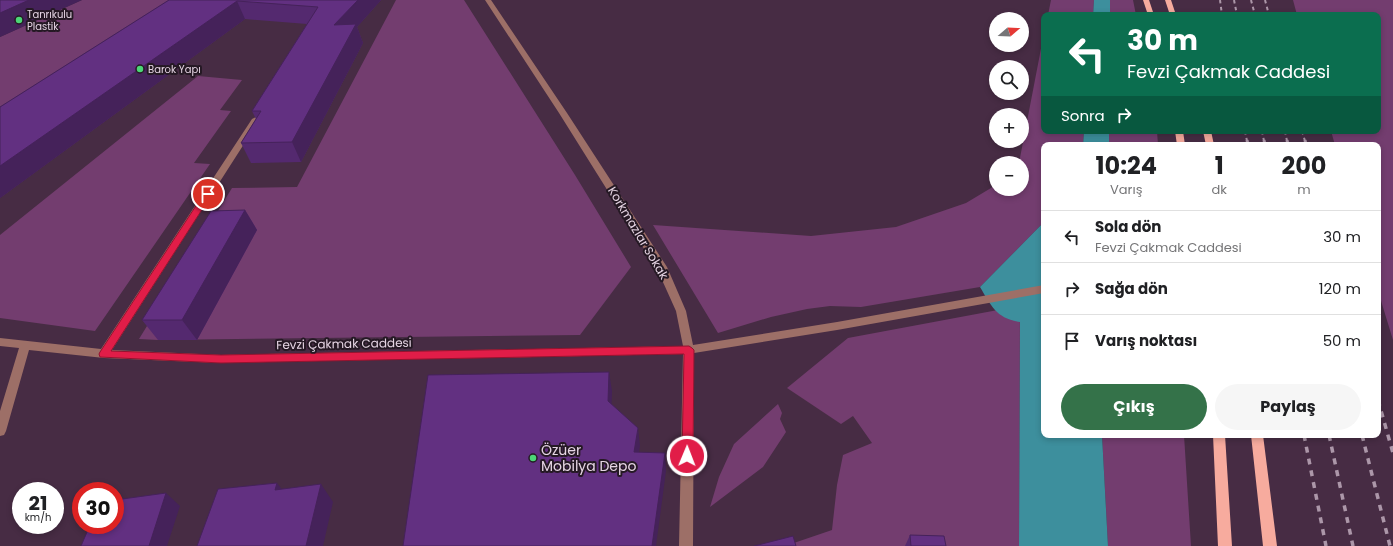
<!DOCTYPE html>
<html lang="tr">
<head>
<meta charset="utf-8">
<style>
  :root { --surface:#fff; --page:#f6f6f6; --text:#202124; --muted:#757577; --line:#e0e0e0; --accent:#347249 }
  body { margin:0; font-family:Poppins,sans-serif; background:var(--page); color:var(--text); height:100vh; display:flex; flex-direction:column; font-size:15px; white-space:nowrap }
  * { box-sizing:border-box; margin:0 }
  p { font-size:13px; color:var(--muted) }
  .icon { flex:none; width:22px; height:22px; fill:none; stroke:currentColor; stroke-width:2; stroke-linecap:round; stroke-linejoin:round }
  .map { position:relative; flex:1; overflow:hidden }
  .details { position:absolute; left:1041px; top:142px; width:340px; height:296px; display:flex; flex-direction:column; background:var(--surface); border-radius:8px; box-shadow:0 2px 6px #0003 }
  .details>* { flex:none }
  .banner { position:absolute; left:1041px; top:12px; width:340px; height:122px; border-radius:8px; box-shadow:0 2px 6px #0003; background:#0b6e4f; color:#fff; overflow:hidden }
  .needle { width:26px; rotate:71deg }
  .fabs { position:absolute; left:989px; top:12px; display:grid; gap:8px }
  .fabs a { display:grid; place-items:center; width:40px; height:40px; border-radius:50%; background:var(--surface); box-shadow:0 2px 6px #0003; font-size:20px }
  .speed { position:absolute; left:12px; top:482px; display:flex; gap:8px; font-size:20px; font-weight:700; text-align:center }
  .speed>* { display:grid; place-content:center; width:52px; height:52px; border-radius:50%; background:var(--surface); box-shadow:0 2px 6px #0003; line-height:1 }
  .speed small { font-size:10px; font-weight:400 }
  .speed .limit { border:6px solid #d22; background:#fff; color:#111 }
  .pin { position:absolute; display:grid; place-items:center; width:34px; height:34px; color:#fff; margin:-17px; border:2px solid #fff; border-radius:50%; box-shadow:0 1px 4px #0007 }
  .me { position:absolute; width:44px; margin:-22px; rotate:1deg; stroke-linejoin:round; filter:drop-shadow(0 0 3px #0008) }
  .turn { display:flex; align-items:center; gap:14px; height:84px; padding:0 20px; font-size:18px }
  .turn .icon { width:52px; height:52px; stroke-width:2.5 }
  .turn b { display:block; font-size:28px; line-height:34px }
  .then { display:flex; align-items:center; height:38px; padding:0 20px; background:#0003; gap:8px; font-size:15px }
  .eta { display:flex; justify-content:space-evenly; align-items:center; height:68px; text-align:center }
  .eta b { font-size:24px; font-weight:700; line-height:28px }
  .button { display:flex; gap:8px; margin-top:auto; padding:8px 20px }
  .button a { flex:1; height:46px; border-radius:24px; background:var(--accent); color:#fff; font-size:16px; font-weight:700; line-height:46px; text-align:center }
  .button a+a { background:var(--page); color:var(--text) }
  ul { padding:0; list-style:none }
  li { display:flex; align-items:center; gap:12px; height:52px; padding:0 20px; border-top:1px solid var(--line) }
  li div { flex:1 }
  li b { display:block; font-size:15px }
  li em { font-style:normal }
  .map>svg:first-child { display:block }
  .green { fill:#733d6f }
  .water { fill:#3d8f9d }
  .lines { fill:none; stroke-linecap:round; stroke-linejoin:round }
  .minor { fill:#9d6f67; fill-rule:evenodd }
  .major { fill:#f7ab9e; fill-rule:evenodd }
  .rail-far2 { stroke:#ac97a9; stroke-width:2; stroke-dasharray:3.5 3.5; stroke-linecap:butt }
  .rail-far1 { stroke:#ac97a9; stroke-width:3; stroke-dasharray:4.5 4.5; stroke-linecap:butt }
  .rail { stroke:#ac97a9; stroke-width:3.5; stroke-dasharray:6 6; stroke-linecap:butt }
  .wall { fill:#54296f }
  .shaded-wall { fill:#45225a }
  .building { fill:#623081; stroke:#45225a }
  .route { fill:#e11d48; stroke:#92132f }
  .poi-dot { fill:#4cd677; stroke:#251924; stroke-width:1.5 }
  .labels { text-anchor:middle; stroke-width:4; stroke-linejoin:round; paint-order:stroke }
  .far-poi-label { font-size:10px; fill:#e6d5e4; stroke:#251924; text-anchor:start }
  .street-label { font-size:12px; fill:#e6d5e4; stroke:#251924 }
  .near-poi-label { font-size:14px; fill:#e6d5e4; stroke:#251924; text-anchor:start }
</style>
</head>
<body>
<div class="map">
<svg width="1393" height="546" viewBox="0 0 1393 546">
  <rect width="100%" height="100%" fill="#472c44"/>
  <path class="green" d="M 82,0 L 206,0 L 0,137 L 0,37 Z
    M 396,0 L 464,0 L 575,175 L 631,267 L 580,335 L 158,340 L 139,339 L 232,188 L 297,187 Z
    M 1051,0 L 1094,0 L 1093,15 L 1048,15 Z
    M 1110,0 L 1133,0 L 1136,15 L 1110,15 Z
    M 1293,0 L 1393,0 L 1393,340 L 1378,291 L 1378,145 L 1335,145 L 1331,131 L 1378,131 L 1378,15 L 1297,15 Z
    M 1044,33 L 1044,131 L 1084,131 L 1083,145 L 1044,145 L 1044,222 L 980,287 L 861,307 L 830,306 L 807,309 L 771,317 L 718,333 L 653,225 L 811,236 L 896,227 L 966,203 L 996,185 L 996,189 L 1022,189 L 1022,163 L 1019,163 Z
    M 198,76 L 242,80 L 220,110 L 231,111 L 194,163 L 210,164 L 95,331 L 0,318 L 0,235 Z
    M 1109,131 L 1157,131 L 1158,145 L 1109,145 Z
    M 1020,306 L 1019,546 L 785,546 L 832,530 L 837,485 L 843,455 L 872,443 L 853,416 L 841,424 L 787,388 L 848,338 Z
    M 778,404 L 782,413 L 780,419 L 786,432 L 763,467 L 710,507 L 719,477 L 734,444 Z
    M 1102,435 L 1184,435 L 1191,546 L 1108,546 Z"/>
  <path class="water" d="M 1094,0 L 1110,0 L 1110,15 L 1093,15 Z
    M 1084,131 L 1109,131 L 1109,145 L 1083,145 Z
    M 1044,222 L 1044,435 L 1102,435 L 1108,546 L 1019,546 L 1020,322 C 996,318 992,307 980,287 Z"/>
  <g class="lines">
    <path class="minor" d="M 485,0 L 491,0 L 567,113 L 667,267 L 686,311 L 693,345 L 837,322 L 1044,285 L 1044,293 L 837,330 L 694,353 L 693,546 L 679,546 L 683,354 L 221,363 L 104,358 L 29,350 L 6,431 L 4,435 L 0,436 L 0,411 L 19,348 L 0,346 L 0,338 L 101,349 L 252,119 L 256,117 L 260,119 L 112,350 L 221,355 L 683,346 L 676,311 L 658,271 L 559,113 Z"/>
    <path class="major" d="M 1143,0 L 1149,0 L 1154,15 L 1148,15 Z
      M 1165,0 L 1171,0 L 1176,15 L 1170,15 Z
      M 1175,131 L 1183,131 L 1185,145 L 1177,145 Z
      M 1203,131 L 1211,131 L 1214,145 L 1206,145 Z
      M 1213,435 L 1225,435 L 1232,546 L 1218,546 Z
      M 1251,435 L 1263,435 L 1277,546 L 1263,546 Z"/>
    <path class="rail-far2" d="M 1220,0 L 1222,15
      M 1234,0 L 1237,15
      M 1251,0 L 1255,15
      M 1265,0 L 1269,15
      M 1245,131 L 1247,141
      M 1262,131 L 1264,141
      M 1285,131 L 1287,141
      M 1302,131 L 1305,141"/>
    <path class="rail-far1" d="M 1247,140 L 1248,145
      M 1264,140 L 1265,145
      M 1287,140 L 1288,145
      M 1305,140 L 1306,145"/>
    <path class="rail" d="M 1378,400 L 1393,453
      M 1304,435 L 1326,546
      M 1329,435 L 1353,546
      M 1362,435 L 1390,546"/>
  </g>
  <path class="wall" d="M 169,0 L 381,0 L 357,27 L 363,43 L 301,162 L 251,163 L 241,143 L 256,119 L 252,111 L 307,24 L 245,19 L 0,198 L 0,107 Z
    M 245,210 L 257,230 L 197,340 L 158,340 L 142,320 Z
    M 910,535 L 946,546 L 905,546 Z"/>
  <path class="shaded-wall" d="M 29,0 L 82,0 L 0,37 L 0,13 Z
    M 358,0 L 381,0 L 357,27 L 363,43 L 301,162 L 292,142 L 334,25 Z
    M 237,1 L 245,19 L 0,198 L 0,166 Z
    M 245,210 L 257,230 L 197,340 L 182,320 Z
    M 609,372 L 612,391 L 611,419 L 608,401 Z
    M 638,428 L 640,446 L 636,470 L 634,452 Z
    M 665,453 L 666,471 L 656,546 L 652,546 Z
    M 277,483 L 291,501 L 275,490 Z
    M 321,484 L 333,502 L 323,546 L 306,546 Z
    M 166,493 L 180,506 L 167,546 L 149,546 Z"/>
  <path class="building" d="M 0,0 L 29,0 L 0,13 Z
    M 169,0 L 358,0 L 334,25 L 356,24 L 292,142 L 241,143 L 261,111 L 252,111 L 318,7 L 237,1 L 0,166 L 0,107 Z
    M 245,210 L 182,320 L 142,320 L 211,211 Z
    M 609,372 L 608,401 L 638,428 L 634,452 L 665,453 L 652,546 L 403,546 L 428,375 Z
    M 277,483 L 275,490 L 321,484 L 306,546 L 197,546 L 218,489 Z
    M 166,493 L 149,546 L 81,546 L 90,525 L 115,525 L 115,500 Z
    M 910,535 L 944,536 L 946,546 L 911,546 Z
    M 793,536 L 796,546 L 754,546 Z"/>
  <path class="route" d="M 208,191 L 212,194 L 111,351 L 221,355 L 689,346 L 692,348 L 694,350 L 693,456 L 691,459 L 687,461 L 683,459 L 682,456 L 684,354 L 221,363 L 100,357 L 99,354 L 100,352 L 205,192 Z"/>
  <g class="poi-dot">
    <circle cx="19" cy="20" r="4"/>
    <circle cx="140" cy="69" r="4"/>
    <circle cx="533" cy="458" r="4"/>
  </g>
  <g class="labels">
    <g class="far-poi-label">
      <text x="27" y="18">Tanrıkulu<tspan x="27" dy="12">Plastik</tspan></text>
      <text x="148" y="73">Barok Yapı</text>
    </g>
    <g class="street-label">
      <text transform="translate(638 233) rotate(59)" y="4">Korkmazlar Sokak</text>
      <text transform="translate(344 344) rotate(-1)" y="4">Fevzi Çakmak Caddesi</text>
    </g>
    <g class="near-poi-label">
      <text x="541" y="455">Özüer<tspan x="541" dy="16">Mobilya Depo</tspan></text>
    </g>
  </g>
</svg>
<div class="fabs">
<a><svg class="needle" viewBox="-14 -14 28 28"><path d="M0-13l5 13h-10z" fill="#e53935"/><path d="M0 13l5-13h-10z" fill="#757577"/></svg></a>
<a><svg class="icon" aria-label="search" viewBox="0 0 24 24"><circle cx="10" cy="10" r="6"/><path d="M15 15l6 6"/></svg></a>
<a>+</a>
<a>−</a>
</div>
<div class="speed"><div>21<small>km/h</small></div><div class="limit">30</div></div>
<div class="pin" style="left:208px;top:194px;background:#d93025"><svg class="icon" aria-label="arrive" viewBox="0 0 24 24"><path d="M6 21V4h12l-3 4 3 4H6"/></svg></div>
<svg class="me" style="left:687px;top:456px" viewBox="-20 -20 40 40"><circle r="17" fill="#e11d48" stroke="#fff" stroke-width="3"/><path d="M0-11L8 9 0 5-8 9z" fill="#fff"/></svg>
<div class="banner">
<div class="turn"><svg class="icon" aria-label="left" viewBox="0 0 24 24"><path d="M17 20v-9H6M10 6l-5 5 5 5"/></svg><div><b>30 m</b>Fevzi Çakmak Caddesi</div></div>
<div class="then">Sonra<svg class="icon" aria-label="right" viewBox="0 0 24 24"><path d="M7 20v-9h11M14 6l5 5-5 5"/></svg></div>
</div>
<section class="details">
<div class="eta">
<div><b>10:24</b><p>Varış</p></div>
<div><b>1</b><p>dk</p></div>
<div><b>200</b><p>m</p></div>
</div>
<ul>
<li><svg class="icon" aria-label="left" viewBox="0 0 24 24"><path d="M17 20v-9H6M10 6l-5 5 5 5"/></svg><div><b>Sola dön</b><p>Fevzi Çakmak Caddesi</p></div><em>30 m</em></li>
<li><svg class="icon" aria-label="right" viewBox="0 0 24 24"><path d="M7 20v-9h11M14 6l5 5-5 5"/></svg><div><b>Sağa dön</b></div><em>120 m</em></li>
<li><svg class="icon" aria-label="arrive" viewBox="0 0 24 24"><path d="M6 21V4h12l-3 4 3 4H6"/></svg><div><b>Varış noktası</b></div><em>50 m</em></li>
</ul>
<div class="button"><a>Çıkış</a><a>Paylaş</a></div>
</section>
</div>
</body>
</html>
